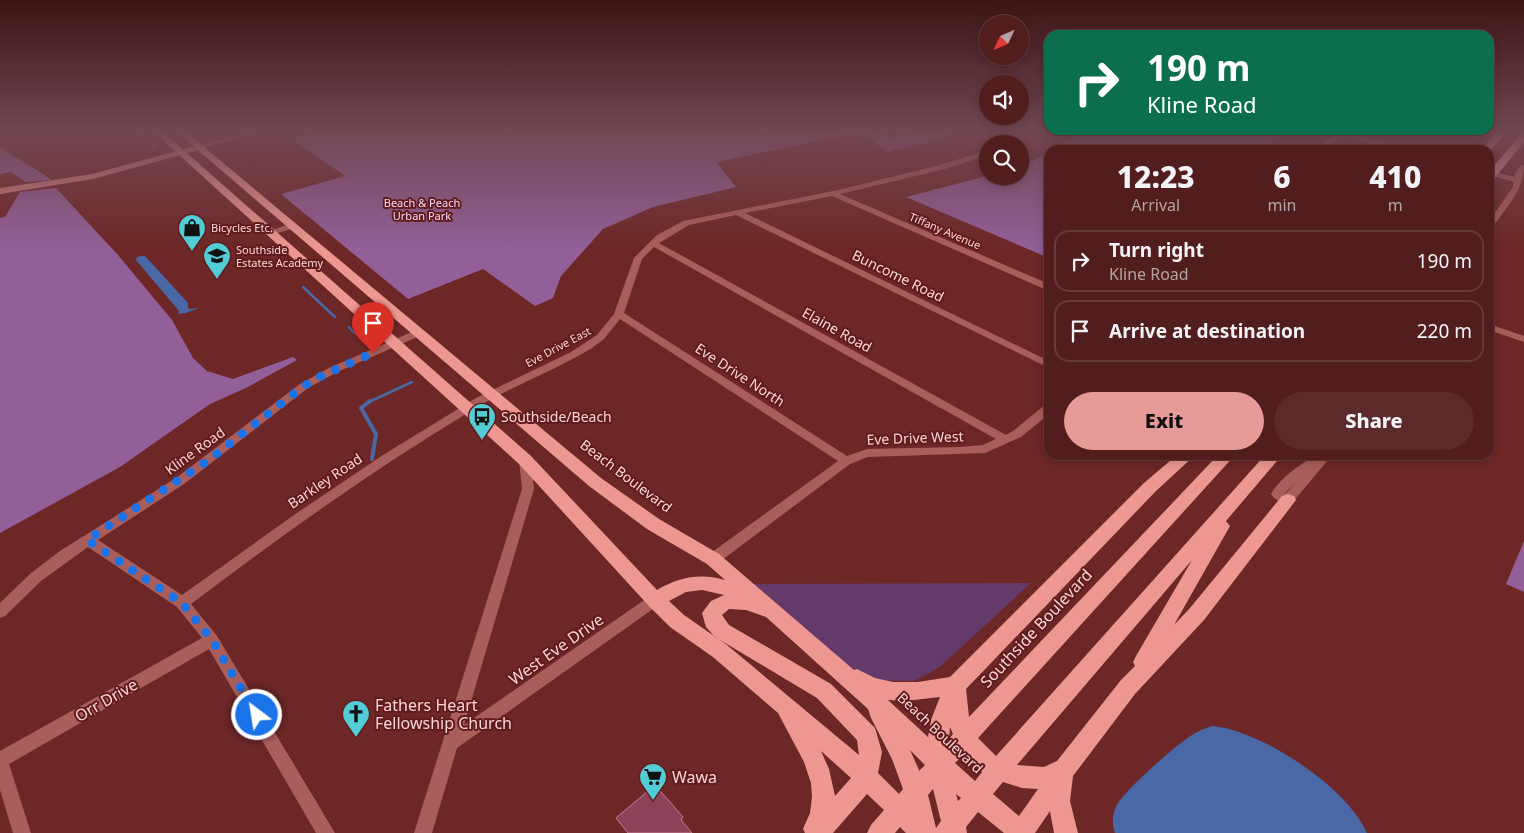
<!DOCTYPE html>
<html lang="en">
<head>
<meta charset="utf-8">
<style>
  :root { --surface:#521d1d; --page:#5c2a2a; --text:#f1f3f6; --muted:#b5a2a4; --line:#683b3b; --accent:#e69b98 }
  body { margin:0; font-family:"Noto Sans",sans-serif; background:var(--page); color:var(--text); height:100vh; display:flex; flex-direction:column; font-size:19px; white-space:nowrap }
  * { box-sizing:border-box; margin:0 }
  p { font-size:16px; color:var(--muted) }
  .icon { flex:none; width:28px; height:28px; fill:none; stroke:currentColor; stroke-width:2; stroke-linecap:round; stroke-linejoin:round }
  .map { position:relative; flex:1; overflow:hidden }
  .drawer { position:absolute; left:1044px; top:145px; width:450px; height:315px; display:flex; flex-direction:column; background:var(--surface); border-radius:15px; box-shadow:0 2px 12px #0003,0 0 0 1px var(--line) }
  .drawer>* { flex:none }
  .guide { position:absolute; left:1044px; top:30px; width:450px; height:105px; border-radius:15px; box-shadow:0 2px 12px #0003,0 0 0 1px var(--line); background:#0b6e4f; color:#fff; overflow:hidden }
  .needle { width:32px; rotate:226deg }
  .tools { position:absolute; left:979px; top:15px; display:grid; gap:10px }
  .tools a { display:grid; place-items:center; width:50px; height:50px; border-radius:50%; background:var(--surface); box-shadow:0 2px 12px #0003,0 0 0 1px var(--line); font-size:25px }
  .pin { position:absolute; display:grid; place-items:center; width:42px; height:42px; color:#fff; margin:-51px -21px; border-radius:50% 50% 50% 0; rotate:-45deg; box-shadow:0 0 5px #0007 }
  .pin .icon { rotate:45deg }
  .me { position:absolute; width:55px; margin:-28px; rotate:329deg; stroke-linejoin:round; filter:drop-shadow(0 0 4px #0008) }
  .turn { display:flex; align-items:center; gap:18px; height:105px; padding:0 20px; font-size:22px }
  .turn .icon { width:65px; height:65px; stroke-width:2.5 }
  .turn b { display:block; font-size:35px; line-height:42px }
  .eta { display:flex; justify-content:space-evenly; align-items:center; height:85px; text-align:center }
  .eta b { font-size:30px; font-weight:800; line-height:35px }
  .primary-button { display:flex; gap:10px; margin-top:auto; padding:10px 20px }
  .primary-button a { flex:1; height:58px; border-radius:30px; background:var(--accent); color:#111; font-size:20px; font-weight:800; line-height:58px; text-align:center }
  .primary-button a+a { background:var(--page); color:var(--text) }
  ul { padding:0; list-style:none }
  li { display:flex; align-items:center; gap:15px; height:62px; margin:0 10px 8px; padding:0 10px; border:2px solid var(--line); border-radius:15px }
  li div { flex:1 }
  li b { display:block; font-size:19px }
  li em { font-style:normal }
  .map>svg:first-child { display:block }
  .green { fill:#633a69 }
  .forest { fill:#925f98 }
  .water { fill:#4968a5 }
  .lines { fill:none; stroke-linecap:round; stroke-linejoin:round }
  .stream-far2 { stroke:#4968a5; stroke-width:2 }
  .stream-far1 { stroke:#4968a5; stroke-width:2.5 }
  .stream { stroke:#4968a5; stroke-width:4 }
  .building { fill:#8c4258; stroke:#cb7d92 }
  .minor { fill:#aa5e5b; fill-rule:evenodd }
  .major { fill:#d3807c; fill-rule:evenodd }
  .highway { fill:#ee9792; fill-rule:evenodd }
  .route { stroke:#1a73e8; stroke-width:9; stroke-dasharray:0 16.2 }
  .labels { text-anchor:middle; stroke-width:4; stroke-linejoin:round; paint-order:stroke }
  .far-park-label { font-size:11px; fill:#f6d9f9; stroke:#611b1d }
  .far-poi-label { font-size:11px; fill:#f9d6d3; stroke:#611b1d; text-anchor:start }
  .far-street-label { font-size:11px; fill:#f9d6d3; stroke:#611b1d }
  .street-label { font-size:14px; fill:#f9d6d3; stroke:#611b1d }
  .poi-label { font-size:14px; fill:#f9d6d3; stroke:#611b1d; text-anchor:start }
  .near-street-label { font-size:16px; fill:#f9d6d3; stroke:#611b1d }
  .near-poi-label { font-size:16px; fill:#f9d6d3; stroke:#611b1d; text-anchor:start }
</style>
</head>
<body>
<div class="map">
<svg width="1524" height="833" viewBox="0 0 1524 833">
  <rect width="100%" height="100%" fill="#6d2727"/>
  <path class="green" d="M 1031,583 L 940,667 L 914,681 L 869,680 L 838,658 L 752,584 Z"/>
  <path class="forest" d="M 315,132 L 884,132 L 892,137 L 910,132 L 957,132 L 944,138 L 888,152 L 860,132 L 716,162 L 736,187 L 653,207 L 603,229 L 561,276 L 553,298 L 535,306 L 483,269 L 408,299 L 281,194 L 345,176 L 291,138 Z
    M 1081,132 L 1260,132 L 1274,136 L 1269,150 L 1053,150 Z
    M 0,146 C 16,159 35,167 51,180 L 26,182 L 11,172 L 0,174 Z
    M 1049,153 L 1049,258 L 906,197 L 987,176 L 1020,176 L 1020,166 Z
    M 56,188 L 118,255 L 172,320 L 193,358 L 207,371 L 233,379 L 293,357 L 297,360 L 246,388 L 210,404 L 120,467 L 0,533 L 0,218 L 5,217 L 20,192 Z
    M 1524,541 L 1524,592 L 1506,584 Z"/>
  <path class="water" d="M 141,256 L 145,256 L 188,303 L 188,308 L 190,309 L 199,308 L 186,313 L 178,314 L 179,311 L 136,260 L 137,257 Z
    M 1213,726 C 1262,731 1347,787 1367,833 L 1115,833 C 1112,824 1112,816 1116,807 C 1122,792 1177,744 1192,735 C 1198,731 1205,728 1213,726 Z"/>
  <g class="lines">
    <path class="stream-far2" d="M 140,135 L 142,136
      M 147,139 L 148,141
      M 153,146 L 156,149"/>
    <path class="stream-far1" d="M 303,287 L 335,317
      M 349,327 L 354,333
      M 369,402 L 412,382"/>
    <path class="stream" d="M 370,401 L 361,408 L 376,434 L 372,459"/>
  </g>
  <path class="building" d="M 655,785 L 683,817 L 681,820 L 692,833 L 628,833 L 616,818 Z"/>
  <g class="lines">
    <path class="minor" d="M 249,132 L 258,132 L 199,149 L 195,147 Z
      M 1018,132 L 1025,132 L 1009,144 L 1001,144 Z
      M 1332,132 L 1346,132 L 1408,150 L 1396,150 L 1342,136 L 1330,146 L 1329,150 L 1321,150 L 1324,143 L 1336,134 Z
      M 988,150 L 988,155 L 945,169 L 840,194 L 1049,284 L 1049,291 L 832,196 L 745,213 L 1049,361 L 1049,368 L 736,215 L 689,225 L 659,243 L 1006,435 L 1013,431 L 1045,405 L 1049,404 L 1049,414 L 1021,437 L 985,453 L 868,457 L 850,464 L 718,563 L 713,564 L 708,563 L 706,559 L 708,555 L 838,461 L 620,319 L 604,339 L 592,348 C 554,371 512,386 474,409 C 376,468 282,535 191,604 L 217,636 L 335,833 L 316,833 L 209,649 L 9,764 L 31,833 L 13,833 L 0,790 L 0,751 L 202,638 L 177,607 L 88,547 L 41,581 L 5,616 L 0,618 L 0,603 L 31,573 L 60,551 L 176,478 L 300,384 L 329,368 L 414,331 L 422,331 L 423,333 L 422,335 L 337,372 L 308,388 L 184,484 L 98,540 L 182,595 L 294,515 L 383,455 L 476,398 L 571,352 L 597,335 L 614,314 L 634,258 L 657,235 L 683,221 L 838,190 L 940,165 ZM 654,247 L 996,439 L 983,445 L 961,447 L 867,449 L 847,456 L 624,313 L 642,259 Z
      M 1521,165 L 1524,165 C 1524,190 1506,208 1492,228 L 1489,228 L 1489,221 L 1513,187 L 1514,182 L 1489,175 L 1489,171 L 1515,177 L 1515,173 Z
      M 292,223 L 295,224 L 295,228 L 271,235 L 267,232 Z
      M 1489,324 L 1524,336 L 1524,342 L 1489,330 Z
      M 1317,455 L 1332,455 L 1292,503 C 1285,505 1275,501 1271,494 C 1281,477 1300,464 1317,455 ZM 1298,480 L 1286,493 L 1285,493 Z
      M 525,456 L 529,457 L 531,460 L 534,489 L 464,725 L 650,596 L 655,594 L 660,596 L 662,600 L 660,604 L 457,748 L 432,833 L 414,833 L 522,489 L 519,460 L 521,457 Z"/>
    <path class="major" d="M 199,145 L 202,145 L 202,149 L 93,179 L 0,194 L 0,188 L 92,174 Z"/>
    <path class="highway" d="M 154,132 L 163,132 L 531,456 L 657,590 C 679,577 700,573 725,580 L 707,564 L 647,529 L 589,486 L 177,132 L 186,132 L 601,478 L 659,519 L 719,554 L 854,670 L 857,669 L 875,678 L 893,682 L 918,682 L 950,677 L 1144,483 L 1177,455 L 1195,455 L 1156,491 L 966,689 L 969,717 L 1218,455 L 1235,455 L 978,738 L 996,756 L 1265,455 L 1282,455 L 1226,521 L 1230,526 L 1174,625 L 1190,608 L 1282,496 L 1288,494 L 1294,496 L 1296,500 L 1204,620 L 1135,694 L 1073,776 L 1070,801 L 1078,833 L 1054,833 L 1050,811 L 1035,833 L 1004,833 L 978,812 L 966,827 L 967,833 L 906,833 L 900,827 L 895,833 L 867,833 L 871,825 L 884,810 L 867,794 L 833,833 L 805,833 L 803,829 L 810,813 L 812,797 L 811,783 L 804,762 L 778,713 L 713,657 L 670,627 L 648,605 L 519,464 ZM 1192,560 L 1136,656 L 1133,662 L 1135,666 L 1121,680 L 1057,761 L 1044,767 L 1017,765 ZM 702,590 L 724,595 L 711,601 L 702,613 L 706,627 L 715,637 L 817,698 L 857,740 L 859,755 L 727,645 L 684,615 L 669,601 L 686,592 ZM 729,609 L 746,610 L 766,617 L 868,709 L 871,718 L 892,759 L 903,789 L 899,794 L 878,773 L 882,752 L 875,728 L 831,684 L 729,625 L 722,615 ZM 940,697 L 931,720 L 928,737 L 888,700 L 905,701 ZM 950,727 L 953,734 L 949,739 ZM 910,750 L 925,765 L 919,771 L 919,770 ZM 821,751 L 851,778 L 835,796 L 829,769 ZM 964,754 L 982,772 L 975,781 L 955,763 ZM 1003,782 L 1022,788 L 1038,789 L 1019,816 L 993,794 ZM 933,789 L 941,821 L 936,828 L 928,795 ZM 956,794 L 961,798 L 958,801 Z
      M 1496,132 L 1506,132 L 1489,152 L 1489,150 L 1481,150 Z
      M 1524,133 L 1524,142 L 1493,180 L 1489,181 L 1489,172 L 1521,134 Z"/>
  </g>
  <linearGradient id="sky" x2="0" y2="1"><stop stop-color="#3c1515"/><stop offset="0.53" stop-color="#724752"/><stop offset="1" stop-color="#724752" stop-opacity="0"/></linearGradient>
  <rect width="1524" height="248" fill="url(#sky)"/>
  <g class="lines">
    <path class="route" d="M 257,715 L 212,640 L 182,603 L 87,540 L 206,462 L 304,386 L 317,378 L 373,353"/>
  </g>
  <defs>
    <symbol id="shop-pin" viewBox="-11 -11 22 30"><path d="M0 17L-7.5 6A9.5 9.5 0 1 1 7.5 6Z" fill="#52ccd6" stroke="#611b1d"/><path d="M-5-2.5h2.3a2.7 3.5 0 0 1 5.4 0H5L5.5 6h-11ZM-1.5-2.5h3a1.5 2.3 0 0 0-3 0Z" fill="#111"/></symbol>
    <symbol id="school-pin" viewBox="-11 -11 22 30"><path d="M0 17L-7.5 6A9.5 9.5 0 1 1 7.5 6Z" fill="#52ccd6" stroke="#611b1d"/><path d="M0-5L7-2L0 1L-7-2ZM-4 1L0 2.5L4 1V4Q0 6-4 4Z" fill="#111"/></symbol>
    <symbol id="bus-pin" viewBox="-11 -11 22 30"><path d="M0 17L-7.5 6A9.5 9.5 0 1 1 7.5 6Z" fill="#52ccd6" stroke="#611b1d"/><path d="M-5-6H5V4H4V6H2V4H-2V6H-4V4H-5ZM-3.5-4V0h7V-4ZM-3.5 1.2v1.5H-2V1.2ZM2 1.2v1.5H3.5V1.2Z" fill="#111"/></symbol>
    <symbol id="church-pin" viewBox="-11 -11 22 30"><path d="M0 17L-7.5 6A9.5 9.5 0 1 1 7.5 6Z" fill="#52ccd6" stroke="#611b1d"/><path d="M-1.2-6h2.4v3.5h3.3v2.4h-3.3V6h-2.4V-.1h-3.3v-2.4h3.3Z" fill="#111"/></symbol>
    <symbol id="supermarket-pin" viewBox="-11 -11 22 30"><path d="M0 17L-7.5 6A9.5 9.5 0 1 1 7.5 6Z" fill="#52ccd6" stroke="#611b1d"/><path d="M-6-5.5h2.5l.6 2H6L4.5 2H-2.5L-4.4-4H-6ZM-1.5 3.2a1.3 1.3 0 1 0 .1 0ZM3 3.2a1.3 1.3 0 1 0 .1 0Z" fill="#111"/></symbol>
  </defs>
  <g fill-rule="evenodd">
    <use href="#shop-pin" x="176" y="212" width="32" height="43"/>
    <use href="#school-pin" x="201" y="240" width="32" height="43"/>
    <use href="#bus-pin" x="466" y="401" width="32" height="43"/>
    <use href="#church-pin" x="340" y="698" width="32" height="43"/>
    <use href="#supermarket-pin" x="637" y="761" width="32" height="43"/>
  </g>
  <g class="labels">
    <g class="far-park-label">
      <text x="422" y="207">Beach &amp; Peach<tspan x="422" dy="13">Urban Park</tspan></text>
    </g>
    <g class="far-poi-label">
      <text x="211" y="232">Bicycles Etc.</text>
      <text x="236" y="254">Southside<tspan x="236" dy="13">Estates Academy</tspan></text>
    </g>
    <g class="far-street-label">
      <text transform="translate(945 231) rotate(23)" y="4">Tiffany Avenue</text>
      <text transform="translate(558 347) rotate(-28)" y="4">Eve Drive East</text>
    </g>
    <g class="street-label">
      <text transform="translate(898 276) rotate(26)" y="5">Buncome Road</text>
      <text transform="translate(837 330) rotate(29)" y="5">Elaine Road</text>
      <text transform="translate(740 375) rotate(33)" y="5">Eve Drive North</text>
      <text transform="translate(915 438) rotate(-2)" y="5">Eve Drive West</text>
      <text transform="translate(195 451) rotate(-36)" y="5">Kline Road</text>
      <text transform="translate(626 476) rotate(37)" y="5">Beach Boulevard</text>
      <text transform="translate(325 481) rotate(-34)" y="5">Barkley Road</text>
      <text transform="translate(940 733) rotate(43)" y="5">Beach Boulevard</text>
    </g>
    <g class="poi-label">
      <text x="501" y="422">Southside/Beach</text>
    </g>
    <g class="near-street-label">
      <text transform="translate(1036 628) rotate(-47)" y="6">Southside Boulevard</text>
      <text transform="translate(556 649) rotate(-35)" y="6">West Eve Drive</text>
      <text transform="translate(106 700) rotate(-30)" y="6">Orr Drive</text>
    </g>
    <g class="near-poi-label">
      <text x="375" y="711">Fathers Heart<tspan x="375" dy="18">Fellowship Church</tspan></text>
      <text x="672" y="783">Wawa</text>
    </g>
  </g>
</svg>
<div class="tools">
<a><svg class="needle" viewBox="-14 -14 28 28"><path d="M0-13l5 13h-10z" fill="#e53935"/><path d="M0 13l5-13h-10z" fill="#b5a2a4"/></svg></a>
<a><svg class="icon" aria-label="sound" viewBox="0 0 24 24"><path d="M4 9h4l5-4v14l-5-4H4zM17 9q2 3 0 6"/></svg></a>
<a><svg class="icon" aria-label="search" viewBox="0 0 24 24"><circle cx="10" cy="10" r="6"/><path d="M15 15l6 6"/></svg></a>
</div>
<div class="pin" style="left:373px;top:353px;background:#d93025"><svg class="icon" aria-label="arrive" viewBox="0 0 24 24"><path d="M6 21V4h12l-3 4 3 4H6"/></svg></div>
<svg class="me" style="left:257px;top:715px" viewBox="-20 -20 40 40"><circle r="17" fill="#1a73e8" stroke="#fff" stroke-width="3"/><path d="M0-11L8 9 0 5-8 9z" fill="#fff"/></svg>
<div class="guide">
<div class="turn"><svg class="icon" aria-label="right" viewBox="0 0 24 24"><path d="M7 20v-9h11M14 6l5 5-5 5"/></svg><div><b>190 m</b>Kline Road</div></div>
</div>
<section class="drawer">
<div class="eta">
<div><b>12:23</b><p>Arrival</p></div>
<div><b>6</b><p>min</p></div>
<div><b>410</b><p>m</p></div>
</div>
<ul>
<li><svg class="icon" aria-label="right" viewBox="0 0 24 24"><path d="M7 20v-9h11M14 6l5 5-5 5"/></svg><div><b>Turn right</b><p>Kline Road</p></div><em>190 m</em></li>
<li><svg class="icon" aria-label="arrive" viewBox="0 0 24 24"><path d="M6 21V4h12l-3 4 3 4H6"/></svg><div><b>Arrive at destination</b></div><em>220 m</em></li>
</ul>
<div class="primary-button"><a>Exit</a><a>Share</a></div>
</section>
</div>
</body>
</html>
